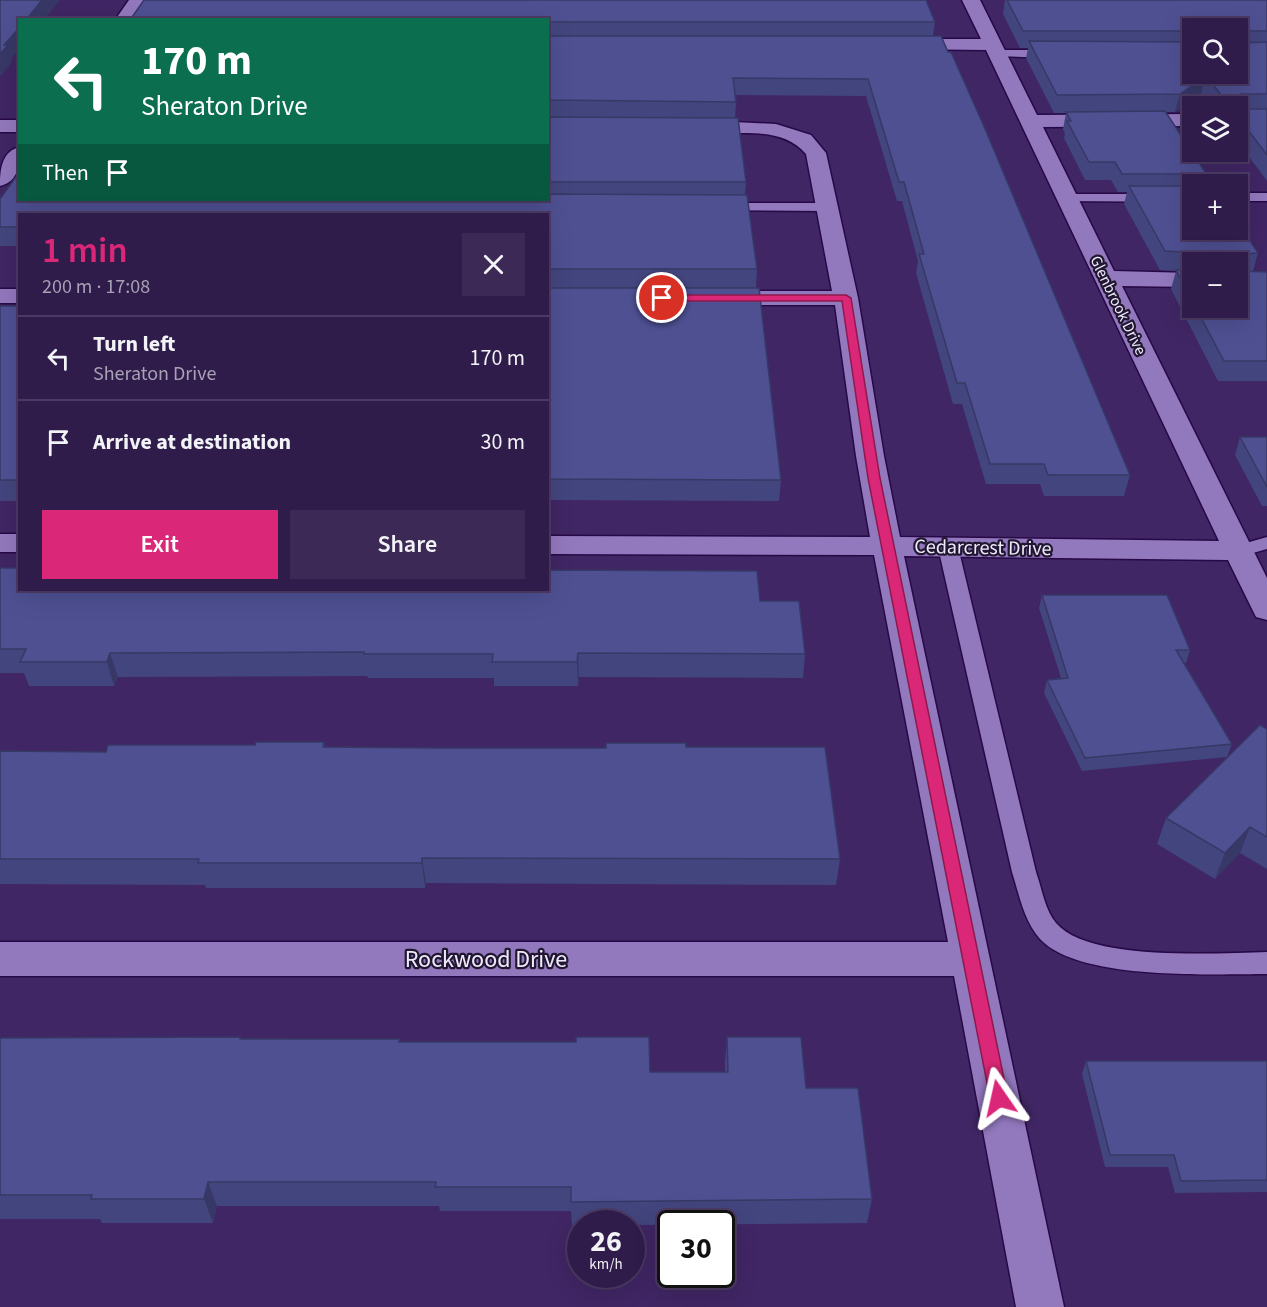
<!DOCTYPE html>
<html lang="en">
<head>
<meta charset="utf-8">
<style>
  :root { --surface:#301c4b; --page:#3c2955; --text:#f1f3f6; --muted:#a8a1b5; --line:#4b3a63; --accent:#db2777 }
  body { margin:0; font-family:"Source Sans 3",sans-serif; background:var(--page); color:var(--text); height:100vh; display:flex; flex-direction:column; font-size:22px; white-space:nowrap }
  * { box-sizing:border-box; margin:0 }
  p { font-size:20px; color:var(--muted) }
  .icon { flex:none; width:33px; height:33px; fill:none; stroke:currentColor; stroke-width:2; stroke-linecap:round; stroke-linejoin:round }
  .map { position:relative; flex:1; overflow:hidden }
  .panel { position:absolute; left:18px; top:213px; width:531px; height:378px; display:flex; flex-direction:column; background:var(--surface); border-radius:0px; box-shadow:0 6px 24px #0002,0 0 0 2px var(--line) }
  .panel>* { flex:none }
  .banner { position:absolute; left:18px; top:18px; width:531px; height:183px; border-radius:0px; box-shadow:0 6px 24px #0002,0 0 0 2px var(--line); background:#0b6e4f; color:#fff; overflow:hidden }
  .tools { position:absolute; left:1182px; top:18px; display:grid; gap:12px }
  .tools a { display:grid; place-items:center; width:66px; height:66px; border-radius:0px; background:var(--surface); box-shadow:0 6px 24px #0002,0 0 0 2px var(--line); font-size:30px }
  .speed { position:absolute; left:567px; top:1210px; display:flex; gap:12px; font-size:30px; font-weight:700; text-align:center }
  .speed>* { display:grid; place-content:center; width:78px; height:78px; border-radius:50%; background:var(--surface); box-shadow:0 6px 24px #0002,0 0 0 2px var(--line); line-height:1 }
  .speed small { font-size:15px; font-weight:400 }
  .speed .limit { border:3px solid #111; border-radius:9px; background:#fff; color:#111 }
  .pin { position:absolute; display:grid; place-items:center; width:51px; height:51px; color:#fff; margin:-26px; border:3px solid #fff; border-radius:50%; box-shadow:0 2px 6px #0007 }
  .me { position:absolute; width:66px; margin:-33px; rotate:349deg; stroke-linejoin:round; filter:drop-shadow(0 0 4px #0008) }
  .turn { display:flex; align-items:center; gap:21px; height:126px; padding:0 24px; font-size:27px }
  .turn .icon { width:78px; height:78px; stroke-width:2.5 }
  .turn b { display:block; font-size:42px; line-height:51px }
  .then { display:flex; align-items:center; height:57px; padding:0 24px; background:#0003; gap:12px; font-size:22px }
  .round { display:grid; place-items:center; flex:none; width:63px; height:63px; border-radius:0px; background:var(--page) }
  .summary { display:flex; align-items:center; justify-content:space-between; height:102px; padding:0 24px }
  h1 { font-size:36px; font-weight:600; line-height:45px; color:var(--accent) }
  .action { display:flex; gap:12px; margin-top:auto; padding:12px 24px }
  .action a { flex:1; height:69px; border-radius:0px; background:var(--accent); color:#fff; font-size:24px; font-weight:600; line-height:69px; text-align:center }
  .action a+a { background:var(--page); color:var(--text) }
  ul { padding:0; list-style:none }
  li { display:flex; align-items:center; gap:18px; height:84px; padding:0 24px; border-top:2px solid var(--line) }
  li div { flex:1 }
  li b { display:block; font-size:22px }
  li em { font-style:normal }
  .map>svg:first-child { display:block }
  .lines { fill:none; stroke-linecap:round; stroke-linejoin:round }
  .service-casing { stroke:#280947; stroke-width:3 }
  .minor-casing { stroke:#280947; stroke-width:3 }
  .service { fill:#9278bd; fill-rule:evenodd }
  .minor { fill:#9278bd; fill-rule:evenodd }
  .wall { fill:#43457e; fill-rule:evenodd }
  .shaded-wall { fill:#373866 }
  .building { fill:#4e5092; stroke:#373866; stroke-width:1.5 }
  .route { fill:#db2777; stroke:#8e194d; stroke-width:1.5 }
  .labels { text-anchor:middle; stroke-width:4.5; stroke-linejoin:round; paint-order:stroke }
  .far-street-label { font-size:16px; fill:#efeafa; stroke:#221733 }
  .street-label { font-size:20px; fill:#efeafa; stroke:#221733 }
  .near-street-label { font-size:24px; fill:#efeafa; stroke:#221733 }
</style>
</head>
<body>
<div class="map">
<svg width="1267" height="1307" viewBox="0 0 1267 1307">
  <rect width="100%" height="100%" fill="#402664"/>
  <g class="lines">
    <defs>
      <path id="service" d="M 997,50 L 1054,50 L 1060,54 L 1054,58 L 993,56 L 991,54 Z
        M 1238,193 L 1267,193 L 1267,201 L 1238,201 Z
        M 1067,194 L 1192,194 L 1192,202 L 1062,201 L 1060,198 Z
        M 720,203 L 827,203 L 834,207 L 827,211 L 715,210 L 713,207 Z
        M 1267,537 L 1267,549 L 1239,557 L 1232,555 L 1229,551 L 1232,547 Z
        M 948,541 L 955,543 L 958,547 L 1036,872 C 1042,889 1045,910 1056,923 C 1089,962 1219,953 1267,952 L 1267,974 C 1213,974 1079,981 1040,939 C 1024,921 1019,894 1012,872 L 938,547 L 941,543 Z"/>
      <path id="minor" d="M 129,0 L 147,0 L 132,20 L 115,20 Z
        M 962,0 L 980,0 L 1037,115 L 1192,114 L 1192,126 L 1043,127 L 1114,271 L 1192,273 L 1192,287 L 1122,286 L 1267,578 L 1267,620 L 1256,617 L 1228,560 L 904,556 L 1064,1307 L 1016,1307 L 954,976 L 0,976 L 0,942 L 948,942 L 874,555 L 548,554 L 548,536 L 870,537 L 856,456 L 835,305 L 717,305 L 708,303 L 705,298 L 708,293 L 717,291 L 832,291 L 806,154 C 777,120 725,140 687,130 L 684,126 L 687,122 L 694,120 L 776,124 L 811,135 L 826,153 L 858,298 L 884,456 L 900,537 L 1219,541 L 986,50 L 900,49 L 894,48 L 891,44 L 894,40 L 900,39 L 981,39 Z
        M 0,120 L 20,120 L 20,132 L 0,132 Z
        M 20,147 C 20,163 19,182 0,186 C 0,171 1,151 20,147 Z
        M 0,289 L 20,289 L 20,303 L 0,303 Z
        M 0,534 L 20,534 L 20,552 L 0,552 Z"/>
    </defs>
    <use href="#service" class="service-casing"/>
    <use href="#minor" class="minor-casing"/>
    <use href="#service" class="service"/>
    <use href="#minor" class="minor"/>
  </g>
  <path class="wall" d="M 1005,0 L 1267,0 L 1267,181 L 1238,142 L 1238,106 L 1211,106 L 1201,94 L 1175,112 L 1165,112 L 1213,184 L 1192,184 L 1192,230 L 1258,253 L 1253,271 L 1267,272 L 1267,381 L 1218,381 L 1171,289 L 1176,271 L 1160,270 L 1124,204 L 1127,192 L 1118,192 L 1111,180 L 1085,180 L 1064,138 L 1065,134 L 1063,129 L 1066,113 L 1054,113 L 1026,58 L 1028,48 L 1020,48 L 1003,14 ZM 1192,28 L 1238,28 L 1192,74 ZM 1192,262 L 1238,262 L 1238,308 L 1192,308 Z
    M 548,20 L 935,22 L 933,36 L 1130,475 L 1124,496 L 1044,496 L 1040,484 L 986,484 L 962,404 L 953,404 L 916,273 L 918,261 L 902,201 L 897,201 L 866,96 L 735,95 L 736,102 L 735,118 L 746,182 L 745,195 L 757,269 L 756,288 L 781,480 L 779,501 L 548,500 L 548,214 L 20,214 L 20,246 L 0,246 L 0,199 L 20,200 L 548,200 Z
    M 0,306 L 20,306 L 20,501 L 0,501 Z
    M 1240,437 L 1267,437 L 1267,506 L 1262,506 L 1235,455 Z
    M 0,568 L 760,601 L 805,654 L 803,678 L 579,677 L 578,686 L 494,686 L 494,678 L 368,678 L 367,676 L 118,677 L 114,686 L 29,686 L 24,673 L 0,673 Z
    M 1042,595 L 1190,650 L 1186,663 L 1184,663 L 1232,744 L 1227,757 L 1082,771 L 1044,693 L 1047,680 L 1061,678 L 1039,608 Z
    M 1267,729 L 1267,869 L 1240,853 L 1215,879 L 1157,844 L 1166,818 Z
    M 324,742 L 325,747 L 437,748 L 606,748 L 686,747 L 840,859 L 836,885 L 426,883 L 425,888 L 206,888 L 205,885 L 0,884 L 0,751 L 106,752 Z
    M 727,1037 L 872,1199 L 867,1223 L 632,1225 L 632,1224 L 580,1224 L 580,1225 L 572,1225 L 571,1211 L 440,1211 L 439,1206 L 217,1206 L 213,1223 L 102,1223 L 100,1219 L 0,1219 L 0,1038 L 400,1039 L 400,1042 L 650,1072 L 725,1072 L 725,1062 Z
    M 1086,1061 L 1267,1061 L 1267,1192 L 1175,1193 L 1168,1167 L 1105,1167 L 1082,1074 Z"/>
  <path class="shaded-wall" d="M 42,0 L 60,0 L 44,20 L 26,20 Z
    M 20,27 L 20,49 L 11,59 L 12,62 L 0,77 L 0,54 L 4,45 Z
    M 1206,76 L 1201,94 L 1175,112 L 1180,94 Z
    M 110,653 L 118,677 L 114,686 L 107,662 Z
    M 578,653 L 579,677 L 578,686 L 577,662 Z
    M 1250,827 L 1240,853 L 1215,879 L 1225,853 Z
    M 422,858 L 426,883 L 425,888 L 422,863 Z
    M 208,1182 L 217,1206 L 213,1223 L 204,1199 Z"/>
  <path class="building" d="M 0,0 L 42,0 L 26,20 L 20,20 L 20,27 L 4,45 L 8,45 L 0,54 Z
    M 144,0 L 926,0 L 935,22 L 548,22 L 548,20 L 130,20 Z
    M 1007,0 L 1267,0 L 1267,31 L 1243,31 L 1240,33 L 1243,43 L 1267,42 L 1267,94 L 1241,94 L 1241,109 L 1267,109 L 1267,155 L 1238,117 L 1238,106 L 1230,106 L 1206,76 L 1180,94 L 1057,95 L 1029,41 L 1192,42 L 1192,74 L 1238,74 L 1238,28 L 1192,28 L 1192,31 L 1023,31 Z
    M 548,36 L 941,36 L 948,52 L 951,52 L 986,131 L 1130,475 L 1048,475 L 1044,464 L 990,464 L 965,383 L 957,383 L 919,254 L 924,254 L 904,182 L 899,182 L 868,79 L 733,78 L 736,102 L 548,100 Z
    M 1165,111 L 1213,184 L 1198,184 L 1198,174 L 1122,174 L 1115,162 L 1089,162 L 1067,121 L 1071,121 L 1066,112 Z
    M 548,117 L 738,118 L 746,182 L 548,182 Z
    M 20,171 L 20,200 L 548,200 L 548,194 L 747,195 L 757,269 L 548,269 L 548,214 L 20,214 L 20,227 L 0,227 L 0,199 Z
    M 1129,186 L 1192,186 L 1192,230 L 1238,230 L 1238,222 L 1258,253 L 1242,254 L 1242,271 L 1267,272 L 1267,361 L 1224,361 L 1196,308 L 1238,308 L 1238,262 L 1199,262 L 1199,253 L 1165,251 Z
    M 1176,270 L 1192,270 L 1192,302 Z
    M 548,288 L 759,288 L 781,480 L 548,479 Z
    M 0,306 L 20,306 L 20,480 L 0,480 Z
    M 1240,437 L 1267,437 L 1267,487 Z
    M 0,568 L 20,568 L 20,590 L 548,590 L 548,570 L 757,571 L 760,601 L 799,601 L 805,654 L 578,653 L 577,662 L 492,662 L 493,654 L 364,654 L 364,652 L 110,653 L 107,662 L 20,662 L 26,649 L 0,649 Z
    M 1042,595 L 1167,595 L 1190,650 L 1176,650 L 1232,744 L 1085,758 L 1047,680 L 1068,678 Z
    M 1260,725 L 1267,729 L 1267,837 L 1250,827 L 1225,853 L 1166,818 Z
    M 256,742 L 324,742 L 323,747 L 437,748 L 606,748 L 606,743 L 686,743 L 686,747 L 825,747 L 840,859 L 422,858 L 422,863 L 198,863 L 199,859 L 0,859 L 0,751 L 106,752 L 108,745 L 255,745 Z
    M 241,1037 L 240,1039 L 400,1039 L 399,1042 L 576,1042 L 576,1037 L 649,1037 L 650,1072 L 728,1072 L 727,1037 L 801,1037 L 806,1088 L 858,1088 L 872,1199 L 571,1202 L 571,1187 L 435,1187 L 436,1182 L 208,1182 L 204,1199 L 91,1199 L 92,1195 L 0,1195 L 0,1038 Z
    M 1086,1061 L 1267,1061 L 1267,1180 L 1181,1181 L 1174,1155 L 1110,1155 Z"/>
  <path class="route" d="M 846,295 L 851,298 L 880,478 L 1008,1098 L 1005,1104 L 999,1106 L 992,1104 L 990,1098 L 868,478 L 842,301 L 662,301 L 657,298 L 662,295 Z"/>
  <g class="labels">
    <g class="far-street-label">
      <text transform="translate(1119 305) rotate(64)" y="6">Glenbrook Drive</text>
    </g>
    <g class="street-label">
      <text transform="translate(983 547) rotate(1)" y="7">Cedarcrest Drive</text>
    </g>
    <g class="near-street-label">
      <text x="486" y="967">Rockwood Drive</text>
    </g>
  </g>
</svg>
<div class="tools">
<a><svg class="icon" aria-label="search" viewBox="0 0 24 24"><circle cx="10" cy="10" r="6"/><path d="M15 15l6 6"/></svg></a>
<a><svg class="icon" aria-label="layers" viewBox="0 0 24 24"><path d="M12 4l9 5-9 5-9-5zM3 14l9 5 9-5"/></svg></a>
<a>+</a>
<a>−</a>
</div>
<div class="speed"><div>26<small>km/h</small></div><div class="limit">30</div></div>
<div class="pin" style="left:662px;top:298px;background:#d93025"><svg class="icon" aria-label="arrive" viewBox="0 0 24 24"><path d="M6 21V4h12l-3 4 3 4H6"/></svg></div>
<svg class="me" style="left:999px;top:1098px" viewBox="-20 -20 40 40"><path d="M0-17L14 15 0 8-14 15z" fill="#db2777" stroke="#fff" stroke-width="4"/></svg>
<div class="banner">
<div class="turn"><svg class="icon" aria-label="left" viewBox="0 0 24 24"><path d="M17 20v-9H6M10 6l-5 5 5 5"/></svg><div><b>170 m</b>Sheraton Drive</div></div>
<div class="then">Then<svg class="icon" aria-label="arrive" viewBox="0 0 24 24"><path d="M6 21V4h12l-3 4 3 4H6"/></svg></div>
</div>
<section class="panel">
<div class="summary"><div><h1>1 min</h1><p>200 m · 17:08</p></div><a class="round"><svg class="icon" aria-label="close" viewBox="0 0 24 24"><path d="M6 6l12 12M18 6L6 18"/></svg></a></div>
<ul>
<li><svg class="icon" aria-label="left" viewBox="0 0 24 24"><path d="M17 20v-9H6M10 6l-5 5 5 5"/></svg><div><b>Turn left</b><p>Sheraton Drive</p></div><em>170 m</em></li>
<li><svg class="icon" aria-label="arrive" viewBox="0 0 24 24"><path d="M6 21V4h12l-3 4 3 4H6"/></svg><div><b>Arrive at destination</b></div><em>30 m</em></li>
</ul>
<div class="action"><a>Exit</a><a>Share</a></div>
</section>
</div>
</body>
</html>
